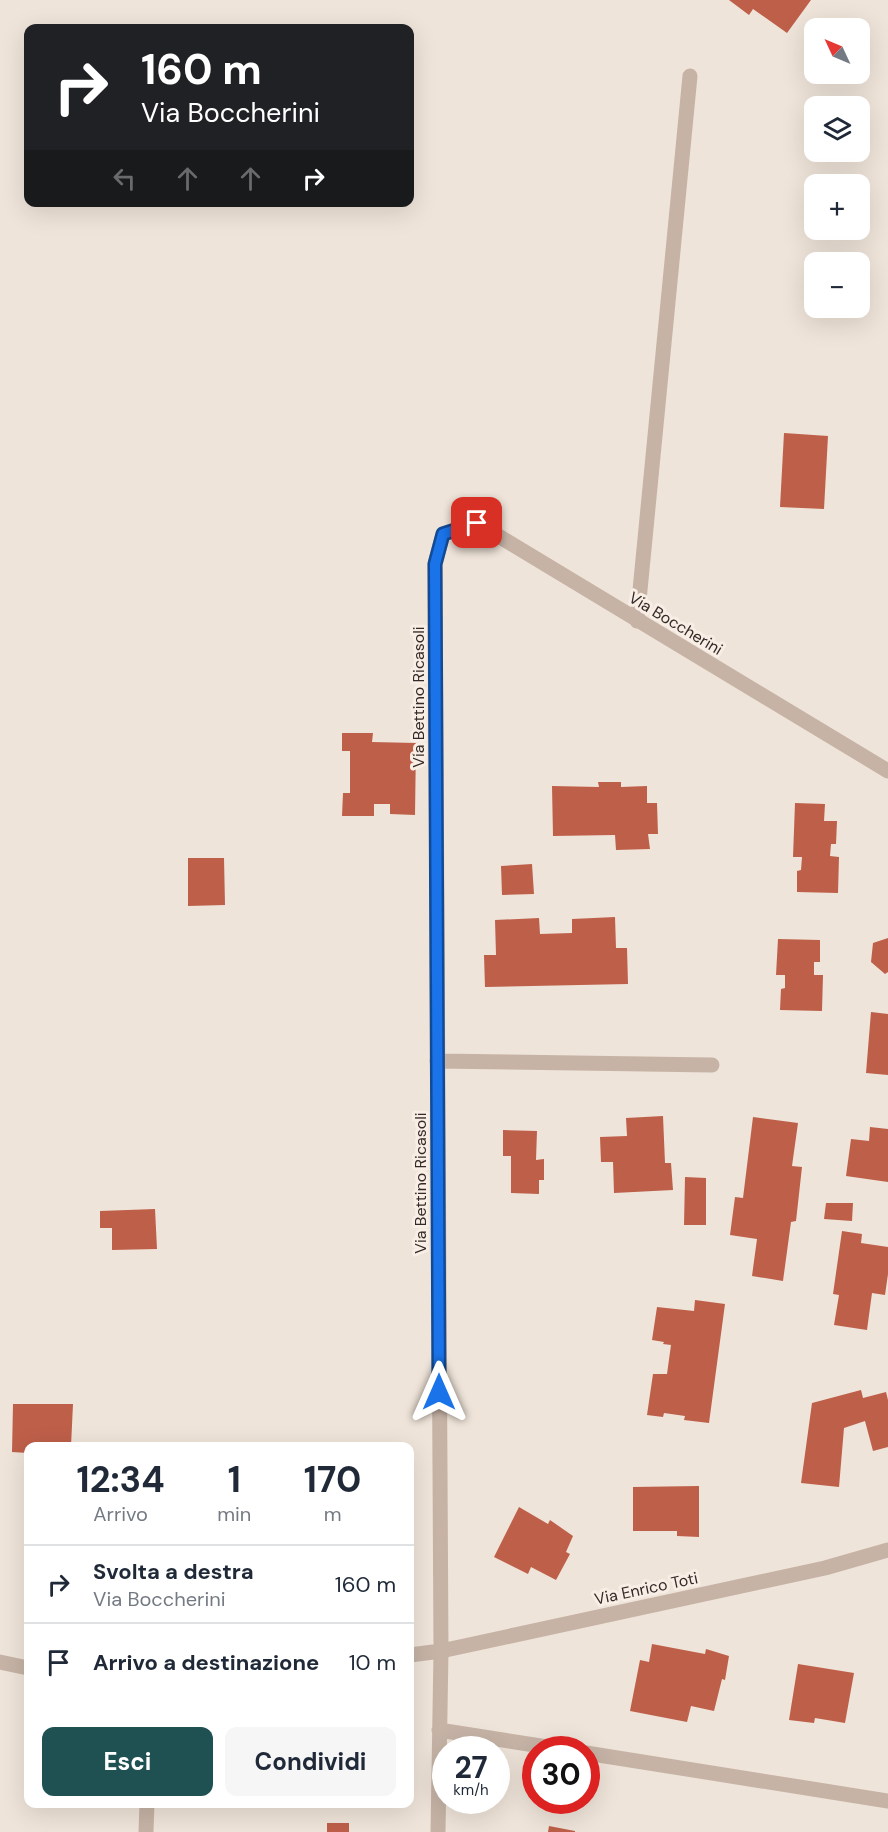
<!DOCTYPE html>
<html lang="it">
<head>
<meta charset="utf-8">
<style>
  :root { --surface:#fff; --page:#f6f6f7; --text:#1f2937; --muted:#747a83; --line:#e0e1e3; --accent:#1f5152 }
  body { margin:0; font-family:"DM Sans",sans-serif; background:var(--page); color:var(--text); height:100vh; display:flex; flex-direction:column; font-size:22px; white-space:nowrap }
  * { box-sizing:border-box; margin:0 }
  p { font-size:20px; color:var(--muted) }
  .icon { flex:none; width:33px; height:33px; fill:none; stroke:currentColor; stroke-width:2; stroke-linecap:round; stroke-linejoin:round }
  .map { position:relative; flex:1; overflow:hidden }
  .panel { position:absolute; left:24px; top:1442px; width:390px; height:366px; display:flex; flex-direction:column; background:var(--surface); border-radius:12px; box-shadow:0 6px 24px #0002 }
  .panel>* { flex:none }
  .hud { position:absolute; left:24px; top:24px; width:390px; height:183px; border-radius:12px; box-shadow:0 6px 24px #0002; background:#202124; color:#fff; overflow:hidden }
  .needle { width:39px; rotate:314deg }
  .tools { position:absolute; left:804px; top:18px; display:grid; gap:12px }
  .tools a { display:grid; place-items:center; width:66px; height:66px; border-radius:12px; background:var(--surface); box-shadow:0 6px 24px #0002; font-size:30px }
  .speed { position:absolute; left:432px; top:1736px; display:flex; gap:12px; font-size:30px; font-weight:700; text-align:center }
  .speed>* { display:grid; place-content:center; width:78px; height:78px; border-radius:50%; background:var(--surface); box-shadow:0 6px 24px #0002; line-height:1 }
  .speed small { font-size:15px; font-weight:400 }
  .speed .limit { border:9px solid #d22; background:#fff; color:#111 }
  .pin { position:absolute; display:grid; place-items:center; width:51px; height:51px; color:#fff; margin:-26px; border-radius:12px; box-shadow:0 3px 9px #0006 }
  .me { position:absolute; width:66px; margin:-33px; rotate:0deg; stroke-linejoin:round; filter:drop-shadow(0 0 4px #0008) }
  .turn { display:flex; align-items:center; gap:21px; height:126px; padding:0 18px; font-size:27px }
  .turn .icon { width:78px; height:78px; stroke-width:2.5 }
  .turn b { display:block; font-size:42px; line-height:51px }
  .lanes { display:flex; align-items:center; height:57px; padding:0 18px; background:#0003; justify-content:center; gap:30px; direction:ltr }
  .lanes .off { opacity:.35 }
  .eta { display:flex; justify-content:space-evenly; align-items:center; height:102px; text-align:center }
  .eta b { font-size:36px; font-weight:700; line-height:42px }
  .cta { display:flex; gap:12px; margin-top:auto; padding:12px 18px }
  .cta a { flex:1; height:69px; border-radius:12px; background:var(--accent); color:#fff; font-size:24px; font-weight:700; line-height:69px; text-align:center }
  .cta a+a { background:var(--page); color:var(--text) }
  ul { padding:0; list-style:none }
  li { display:flex; align-items:center; gap:18px; height:78px; padding:0 18px; border-top:2px solid var(--line) }
  li div { flex:1 }
  li b { display:block; font-size:22px }
  li em { font-style:normal }
  .map>svg:first-child { display:block }
  .building { fill:#be5f49 }
  .lines { fill:none; stroke-linecap:round; stroke-linejoin:round }
  .minor { stroke:#c6b3a6; stroke-width:15 }
  .route-casing { stroke:#114b97; stroke-width:15 }
  .route { stroke:#1a73e8; stroke-width:10 }
  .labels { text-anchor:middle; stroke-width:6; stroke-linejoin:round; paint-order:stroke }
  .street-label { font-size:16px; fill:#332a27; stroke:#f8eee5 }
</style>
</head>
<body>
<div class="map">
<svg width="888" height="1832" viewBox="0 0 888 1832">
  <rect width="100%" height="100%" fill="#efe4d9"/>
  <path class="building" d="M 729,0 L 811,0 L 787,33 L 753,9 L 749,15 Z
    M 784,433 L 828,436 L 824,509 L 780,507 Z
    M 342,733 L 373,733 L 372,742 L 416,743 L 415,815 L 390,814 L 390,804 L 374,804 L 374,816 L 342,816 L 343,793 L 350,793 L 350,751 L 342,751 Z
    M 598,782 L 621,782 L 621,787 L 647,786 L 647,803 L 657,803 L 658,834 L 648,834 L 650,849 L 616,850 L 615,835 L 553,836 L 552,786 L 599,787 Z
    M 795,803 L 825,804 L 824,821 L 837,821 L 836,844 L 831,844 L 830,856 L 839,857 L 838,893 L 797,892 L 797,871 L 801,870 L 802,857 L 793,857 Z
    M 188,858 L 224,858 L 225,905 L 188,906 Z
    M 532,864 L 534,894 L 502,895 L 501,866 Z
    M 615,917 L 616,948 L 627,948 L 628,984 L 485,987 L 484,955 L 496,955 L 495,920 L 539,918 L 540,934 L 572,933 L 572,919 Z
    M 888,938 L 888,972 L 885,974 L 871,962 L 873,943 Z
    M 778,939 L 820,940 L 820,962 L 814,962 L 814,975 L 823,975 L 822,1011 L 780,1010 L 781,989 L 785,988 L 785,975 L 776,975 Z
    M 871,1012 L 888,1014 L 888,1075 L 866,1073 Z
    M 663,1116 L 665,1163 L 671,1163 L 673,1190 L 614,1193 L 613,1162 L 601,1162 L 600,1137 L 627,1136 L 626,1118 Z
    M 753,1117 L 798,1123 L 792,1166 L 802,1167 L 796,1221 L 791,1222 L 783,1281 L 752,1276 L 757,1239 L 730,1235 L 735,1197 L 743,1198 Z
    M 870,1127 L 888,1129 L 888,1182 L 846,1176 L 851,1139 L 869,1141 Z
    M 503,1130 L 537,1131 L 536,1160 L 544,1159 L 544,1180 L 539,1180 L 539,1194 L 511,1193 L 511,1156 L 503,1156 Z
    M 685,1177 L 706,1178 L 706,1225 L 684,1225 Z
    M 826,1203 L 853,1203 L 852,1221 L 824,1219 Z
    M 155,1209 L 157,1249 L 112,1250 L 112,1228 L 100,1228 L 100,1211 Z
    M 842,1231 L 862,1234 L 861,1243 L 888,1247 L 888,1274 L 885,1295 L 872,1293 L 867,1330 L 834,1325 L 839,1295 L 833,1294 Z
    M 695,1300 L 725,1304 L 709,1423 L 684,1420 L 685,1416 L 664,1413 L 663,1417 L 647,1415 L 653,1374 L 667,1374 L 671,1345 L 663,1344 L 664,1342 L 652,1340 L 657,1307 L 694,1311 Z
    M 861,1390 L 863,1398 L 886,1392 L 888,1400 L 888,1447 L 873,1451 L 865,1421 L 844,1428 L 839,1487 L 801,1483 L 812,1403 Z
    M 13,1404 L 73,1404 L 71,1446 L 28,1446 L 28,1453 L 12,1452 Z
    M 699,1486 L 699,1537 L 677,1536 L 677,1531 L 633,1531 L 633,1487 Z
    M 519,1507 L 548,1524 L 550,1520 L 573,1536 L 566,1552 L 570,1554 L 556,1580 L 531,1567 L 528,1574 L 494,1557 Z
    M 652,1644 L 705,1654 L 706,1649 L 729,1656 L 725,1680 L 722,1679 L 714,1711 L 691,1706 L 687,1722 L 630,1711 L 640,1660 L 649,1662 Z
    M 798,1664 L 854,1673 L 845,1723 L 815,1718 L 814,1723 L 789,1720 Z
    M 327,1823 L 349,1823 L 349,1832 L 327,1832 Z
    M 549,1826 L 575,1831 L 575,1832 L 548,1832 Z"/>
  <g class="lines">
    <path class="minor" d="M 637,621 L 690,76
      M 437,1061 L 712,1065
      M 410,1655 L 441,1651 L 825,1568 L 888,1550
      M 0,1662 L 28,1668
      M 439,1730 L 560,1749
      M 586,1753 L 888,1801
      M 146,1832 L 147,1803
      M 438,1832 L 441,1651 L 435,564 L 443,534 L 477,523 L 888,771"/>
  </g>
  <g class="lines">
    <defs>
      <path id="route" d="M 439,1392 L 435,564 L 443,534 L 477,523"/>
    </defs>
    <use href="#route" class="route-casing"/>
    <use href="#route" class="route"/>
  </g>
  <g class="labels">
    <g class="street-label">
      <text transform="translate(676 623) rotate(31)" y="6">Via Boccherini</text>
      <text transform="translate(418 697) rotate(-90)" y="6">Via Bettino Ricasoli</text>
      <text transform="translate(420 1183) rotate(-90)" y="6">Via Bettino Ricasoli</text>
      <text transform="translate(646 1588) rotate(-12)" y="6">Via Enrico Toti</text>
    </g>
  </g>
</svg>
<div class="tools">
<a><svg class="needle" viewBox="-14 -14 28 28"><path d="M0-13l5 13h-10z" fill="#e53935"/><path d="M0 13l5-13h-10z" fill="#747a83"/></svg></a>
<a><svg class="icon" aria-label="layers" viewBox="0 0 24 24"><path d="M12 4l9 5-9 5-9-5zM3 14l9 5 9-5"/></svg></a>
<a>+</a>
<a>−</a>
</div>
<div class="speed"><div>27<small>km/h</small></div><div class="limit">30</div></div>
<div class="pin" style="left:477px;top:523px;background:#d93025"><svg class="icon" aria-label="arrive" viewBox="0 0 24 24"><path d="M6 21V4h12l-3 4 3 4H6"/></svg></div>
<svg class="me" style="left:439px;top:1392px" viewBox="-20 -20 40 40"><path d="M0-17L14 15 0 8-14 15z" fill="#1a73e8" stroke="#fff" stroke-width="4"/></svg>
<div class="hud">
<div class="turn"><svg class="icon" aria-label="right" viewBox="0 0 24 24"><path d="M7 20v-9h11M14 6l5 5-5 5"/></svg><div><b>160 m</b>Via Boccherini</div></div>
<div class="lanes"><svg class="icon off" aria-label="left" viewBox="0 0 24 24"><path d="M17 20v-9H6M10 6l-5 5 5 5"/></svg><svg class="icon off" aria-label="ahead" viewBox="0 0 24 24"><path d="M12 20V5M6 11l6-6 6 6"/></svg><svg class="icon off" aria-label="ahead" viewBox="0 0 24 24"><path d="M12 20V5M6 11l6-6 6 6"/></svg><svg class="icon" aria-label="right" viewBox="0 0 24 24"><path d="M7 20v-9h11M14 6l5 5-5 5"/></svg></div>
</div>
<section class="panel">
<div class="eta">
<div><b>12:34</b><p>Arrivo</p></div>
<div><b>1</b><p>min</p></div>
<div><b>170</b><p>m</p></div>
</div>
<ul>
<li><svg class="icon" aria-label="right" viewBox="0 0 24 24"><path d="M7 20v-9h11M14 6l5 5-5 5"/></svg><div><b>Svolta a destra</b><p>Via Boccherini</p></div><em>160 m</em></li>
<li><svg class="icon" aria-label="arrive" viewBox="0 0 24 24"><path d="M6 21V4h12l-3 4 3 4H6"/></svg><div><b>Arrivo a destinazione</b></div><em>10 m</em></li>
</ul>
<div class="cta"><a>Esci</a><a>Condividi</a></div>
</section>
</div>
</body>
</html>
